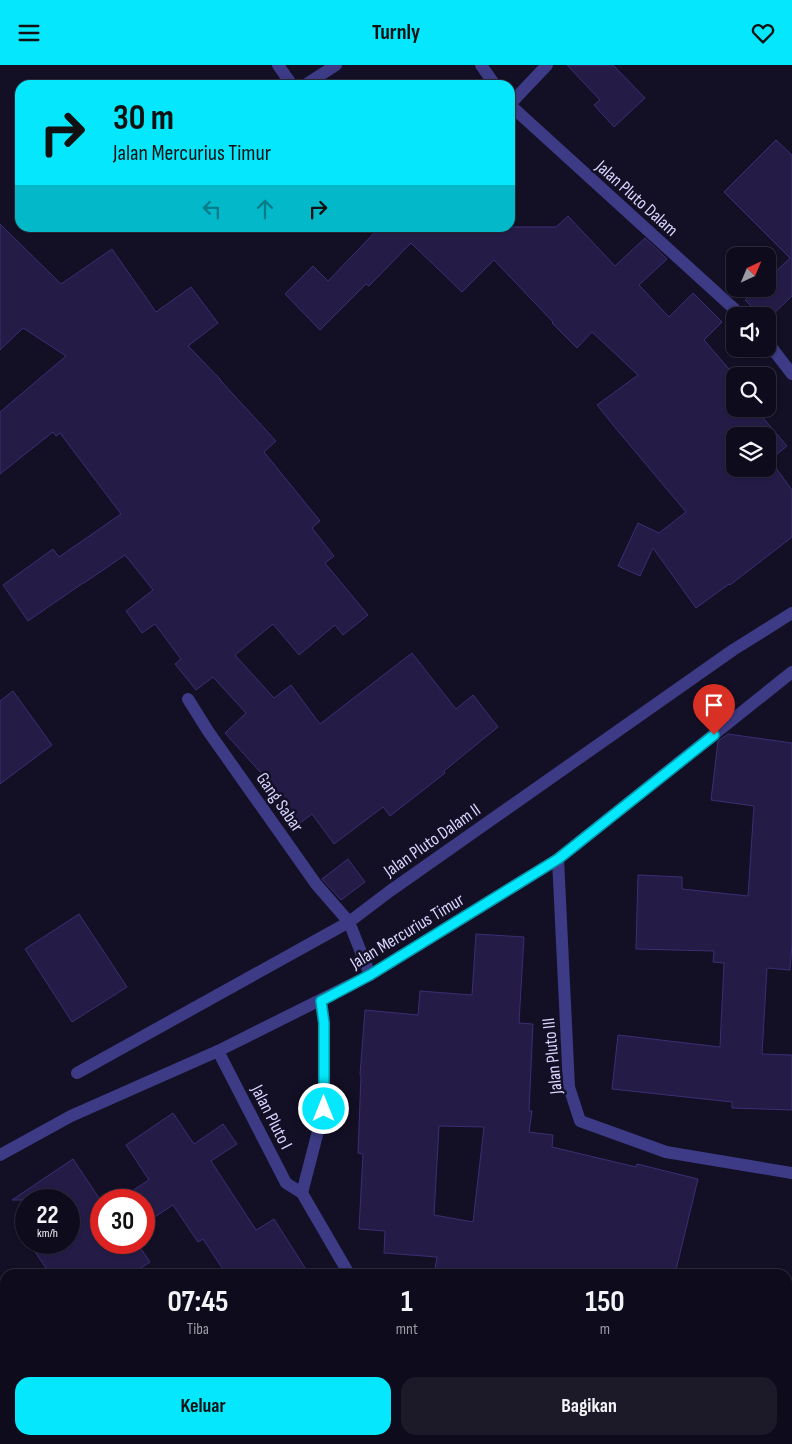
<!DOCTYPE html>
<html lang="id">
<head>
<meta charset="utf-8">
<style>
  :root { --surface:#0e0c1c; --page:#1c1a29; --text:#f1f3f6; --muted:#9b9ba3; --line:#2e2c3b; --accent:#04e7fc }
  body { margin:0; font-family:"Sofia Sans Condensed",sans-serif; background:var(--page); color:var(--text); height:100vh; display:flex; flex-direction:column; font-size:19px; white-space:nowrap }
  * { box-sizing:border-box; margin:0 }
  p { font-size:16px; color:var(--muted) }
  .icon { flex:none; width:28px; height:28px; fill:none; stroke:currentColor; stroke-width:2; stroke-linecap:round; stroke-linejoin:round }
  .map { position:relative; flex:1; overflow:hidden }
  .sheet { position:absolute; left:0px; top:1204px; width:792px; height:176px; display:flex; flex-direction:column; background:var(--surface); border-radius:15px 15px 0 0; box-shadow:0 1px 4px #0004,0 0 0 1px var(--line) }
  .sheet>* { flex:none }
  .hud { position:absolute; left:15px; top:15px; width:500px; height:152px; border-radius:15px; box-shadow:0 1px 4px #0004,0 0 0 1px var(--line); background:#04e7fc; color:#111; overflow:hidden }
  .needle { width:32px; rotate:44deg }
  .buttons { position:absolute; left:726px; top:182px; display:grid; gap:10px }
  .buttons a { display:grid; place-items:center; width:50px; height:50px; border-radius:10px; background:var(--surface); box-shadow:0 1px 4px #0004,0 0 0 1px var(--line); font-size:25px }
  .speed { position:absolute; left:15px; top:1124px; display:flex; gap:10px; font-size:25px; font-weight:700; text-align:center }
  .speed>* { display:grid; place-content:center; width:65px; height:65px; border-radius:50%; background:var(--surface); box-shadow:0 1px 4px #0004,0 0 0 1px var(--line); line-height:1 }
  .speed small { font-size:12px; font-weight:400 }
  .speed .limit { border:8px solid #d22; background:#fff; color:#111 }
  .pin { position:absolute; display:grid; place-items:center; width:42px; height:42px; color:#fff; margin:-51px -21px; border-radius:50% 50% 50% 0; rotate:-45deg; box-shadow:0 0 5px #0007 }
  .pin .icon { rotate:45deg }
  .me { position:absolute; width:55px; margin:-28px; rotate:0deg; stroke-linejoin:round; filter:drop-shadow(0 0 4px #0008) }
  .turn { display:flex; align-items:center; gap:18px; height:105px; padding:0 15px; font-size:22px }
  .turn .icon { width:65px; height:65px; stroke-width:2.5 }
  .turn b { display:block; font-size:35px; line-height:42px }
  .lanes { display:flex; align-items:center; height:48px; padding:0 15px; background:#0003; justify-content:center; gap:25px; direction:ltr }
  .lanes .off { opacity:.35 }
  .eta { display:flex; justify-content:space-evenly; align-items:center; height:85px; text-align:center }
  .eta b { font-size:30px; font-weight:700; line-height:35px }
  .action { display:flex; gap:10px; margin-top:auto; padding:10px 15px }
  .action a { flex:1; height:58px; border-radius:15px; background:var(--accent); color:#111; font-size:20px; font-weight:700; line-height:58px; text-align:center }
  .action a+a { background:var(--page); color:var(--text) }
  header { display:flex; justify-content:space-between; align-items:center; height:65px; padding:0 15px; background:var(--accent); color:#111; font-size:22px; font-weight:700 }
  .map>svg:first-child { display:block }
  .building { fill:#241c47; stroke:#3b2e73; fill-rule:evenodd }
  .lines { fill:none; stroke-linecap:round; stroke-linejoin:round }
  .minor { stroke:#3d3b85; stroke-width:12 }
  .tertiary { stroke:#3d3b85; stroke-width:12 }
  .route-casing { stroke:#0396a4; stroke-width:12 }
  .route { stroke:#04e7fc; stroke-width:9 }
  .labels { text-anchor:middle; stroke-width:5; stroke-linejoin:round; paint-order:stroke }
  .street-label { font-size:18px; fill:#dad5ff; stroke:#131026 }
</style>
</head>
<body>
<header><svg class="icon" aria-label="menu" viewBox="0 0 24 24"><path d="M4 6h16M4 12h16M4 18h16"/></svg>Turnly<svg class="icon" aria-label="heart" viewBox="0 0 24 24"><path d="M12 20l-8-8c-3-5 5-10 8-4 3-6 11-1 8 4z"/></svg></header>
<div class="map">
<svg width="792" height="1379" viewBox="0 0 792 1379">
  <rect width="100%" height="100%" fill="#131026"/>
  <path class="building" d="M 567,0 L 613,0 L 645,33 L 614,62 L 594,40 L 600,35 Z
    M 776,75 L 792,90 L 792,231 L 768,254 L 768,251 L 761,251 L 745,235 L 757,224 L 768,224 L 768,214 L 790,193 L 724,127 Z
    M 568,151 L 615,201 L 645,173 L 667,194 L 639,220 L 669,252 L 693,228 L 722,257 L 704,275 L 735,311 L 735,344 L 764,344 L 759,348 L 787,381 L 770,395 L 792,425 L 792,472 L 730,520 L 729,519 L 696,543 L 653,483 L 640,511 L 618,501 L 638,458 L 659,468 L 686,447 L 613,360 L 597,340 L 638,310 L 592,267 L 577,283 L 552,258 L 553,257 L 494,195 L 462,227 L 411,178 L 369,221 L 366,219 L 320,265 L 285,229 L 313,201 L 328,216 L 380,162 L 556,162 ZM 735,371 L 768,371 L 768,404 L 735,404 Z
    M 0,159 L 61,219 L 112,184 L 156,247 L 191,222 L 218,258 L 188,281 L 221,315 L 221,316 L 276,376 L 264,387 L 320,456 L 312,463 L 334,491 L 325,498 L 368,550 L 343,570 L 335,560 L 299,590 L 273,559 L 235,590 L 274,633 L 291,620 L 320,659 L 412,588 L 456,644 L 473,630 L 498,662 L 444,706 L 445,708 L 390,751 L 383,742 L 334,779 L 312,749 L 295,762 L 272,733 L 279,728 L 225,668 L 246,648 L 213,612 L 196,625 L 175,599 L 181,594 L 155,559 L 142,568 L 126,546 L 153,525 L 125,490 L 84,518 L 83,518 L 28,556 L 3,520 L 53,484 L 59,492 L 121,449 L 60,368 L 56,371 L 53,367 L 0,409 L 0,347 L 66,291 L 23,263 L 0,285 Z
    M 13,626 L 52,680 L 0,719 L 0,636 Z
    M 728,669 L 792,678 L 792,880 L 790,905 L 767,903 L 762,989 L 792,990 L 792,1045 L 732,1043 L 732,1037 L 612,1024 L 618,970 L 720,982 L 724,898 L 713,897 L 714,886 L 636,884 L 638,810 L 682,812 L 682,824 L 748,831 L 754,741 L 711,735 L 718,676 Z
    M 348,794 L 365,817 L 341,835 L 322,814 Z
    M 79,849 L 127,922 L 72,957 L 25,884 Z
    M 476,869 L 524,872 L 519,958 L 533,959 L 529,1046 L 532,1046 L 529,1067 L 553,1070 L 552,1082 L 636,1102 L 637,1099 L 698,1114 L 675,1209 L 434,1209 L 437,1192 L 384,1188 L 385,1166 L 359,1164 L 363,1089 L 358,1088 L 361,1010 L 360,1010 L 365,945 L 418,950 L 420,926 L 472,930 ZM 439,1061 L 484,1062 L 473,1157 L 434,1150 Z
    M 173,1048 L 194,1079 L 223,1059 L 237,1079 L 211,1096 L 256,1165 L 274,1154 L 309,1209 L 226,1209 L 203,1174 L 198,1177 L 173,1140 L 144,1159 L 144,1135 L 118,1135 L 149,1115 L 126,1080 Z
    M 73,1094 L 101,1136 L 101,1178 L 137,1178 L 150,1197 L 132,1209 L 50,1209 L 29,1178 L 69,1178 L 69,1135 L 12,1135 Z"/>
  <g class="lines">
    <path class="minor" d="M 278,0 L 292,20
      M 305,20 L 336,0
      M 510,39 L 547,0
      M 188,634 L 208,666 L 316,819 L 349,857 L 370,910
      M 558,794 L 569,1022 L 580,1056 L 666,1087 L 792,1108
      M 321,936 L 324,958 L 324,1043 L 302,1128 L 349,1209
      M 218,986 L 286,1118 L 302,1128
      M 77,1008 L 349,857 L 390,826 L 733,585 L 792,548
      M 788,1300 L 792,1296
      M 465,1375 L 470,1379"/>
    <path class="tertiary" d="M 481,0 L 495,20
      M 510,40 L 742,251
      M 768,278 L 792,309
      M 0,1090 L 71,1051 L 218,986 L 370,910 L 558,794 L 792,607
      M 0,1269 L 5,1277
      M 70,1375 L 72,1379"/>
  </g>
  <g class="lines">
    <defs>
      <path id="route" d="M 324,1044 L 324,958 L 321,936 L 370,910 L 558,794 L 714,670"/>
    </defs>
    <use href="#route" class="route-casing"/>
    <use href="#route" class="route"/>
  </g>
  <g class="labels">
    <g class="street-label">
      <text transform="translate(637 133) rotate(42)" y="6">Jalan Pluto Dalam</text>
      <text transform="translate(280 737) rotate(55)" y="6">Gang Sabar</text>
      <text transform="translate(432 775) rotate(-35)" y="6">Jalan Pluto Dalam II</text>
      <text transform="translate(407 866) rotate(-31)" y="6">Jalan Mercurius Timur</text>
      <text transform="translate(552 991) rotate(-96)" y="6">Jalan Pluto III</text>
      <text transform="translate(272 1052) rotate(63)" y="6">Jalan Pluto I</text>
    </g>
  </g>
</svg>
<div class="buttons">
<a><svg class="needle" viewBox="-14 -14 28 28"><path d="M0-13l5 13h-10z" fill="#e53935"/><path d="M0 13l5-13h-10z" fill="#9b9ba3"/></svg></a>
<a><svg class="icon" aria-label="sound" viewBox="0 0 24 24"><path d="M4 9h4l5-4v14l-5-4H4zM17 9q2 3 0 6"/></svg></a>
<a><svg class="icon" aria-label="search" viewBox="0 0 24 24"><circle cx="10" cy="10" r="6"/><path d="M15 15l6 6"/></svg></a>
<a><svg class="icon" aria-label="layers" viewBox="0 0 24 24"><path d="M12 4l9 5-9 5-9-5zM3 14l9 5 9-5"/></svg></a>
</div>
<div class="speed"><div>22<small>km/h</small></div><div class="limit">30</div></div>
<div class="pin" style="left:714px;top:670px;background:#d93025"><svg class="icon" aria-label="arrive" viewBox="0 0 24 24"><path d="M6 21V4h12l-3 4 3 4H6"/></svg></div>
<svg class="me" style="left:324px;top:1044px" viewBox="-20 -20 40 40"><circle r="17" fill="#04e7fc" stroke="#fff" stroke-width="3"/><path d="M0-11L8 9 0 5-8 9z" fill="#fff"/></svg>
<div class="hud">
<div class="turn"><svg class="icon" aria-label="right" viewBox="0 0 24 24"><path d="M7 20v-9h11M14 6l5 5-5 5"/></svg><div><b>30 m</b>Jalan Mercurius Timur</div></div>
<div class="lanes"><svg class="icon off" aria-label="left" viewBox="0 0 24 24"><path d="M17 20v-9H6M10 6l-5 5 5 5"/></svg><svg class="icon off" aria-label="ahead" viewBox="0 0 24 24"><path d="M12 20V5M6 11l6-6 6 6"/></svg><svg class="icon" aria-label="right" viewBox="0 0 24 24"><path d="M7 20v-9h11M14 6l5 5-5 5"/></svg></div>
</div>
<section class="sheet">
<div class="eta">
<div><b>07:45</b><p>Tiba</p></div>
<div><b>1</b><p>mnt</p></div>
<div><b>150</b><p>m</p></div>
</div>
<div class="action"><a>Keluar</a><a>Bagikan</a></div>
</section>
</div>
</body>
</html>
